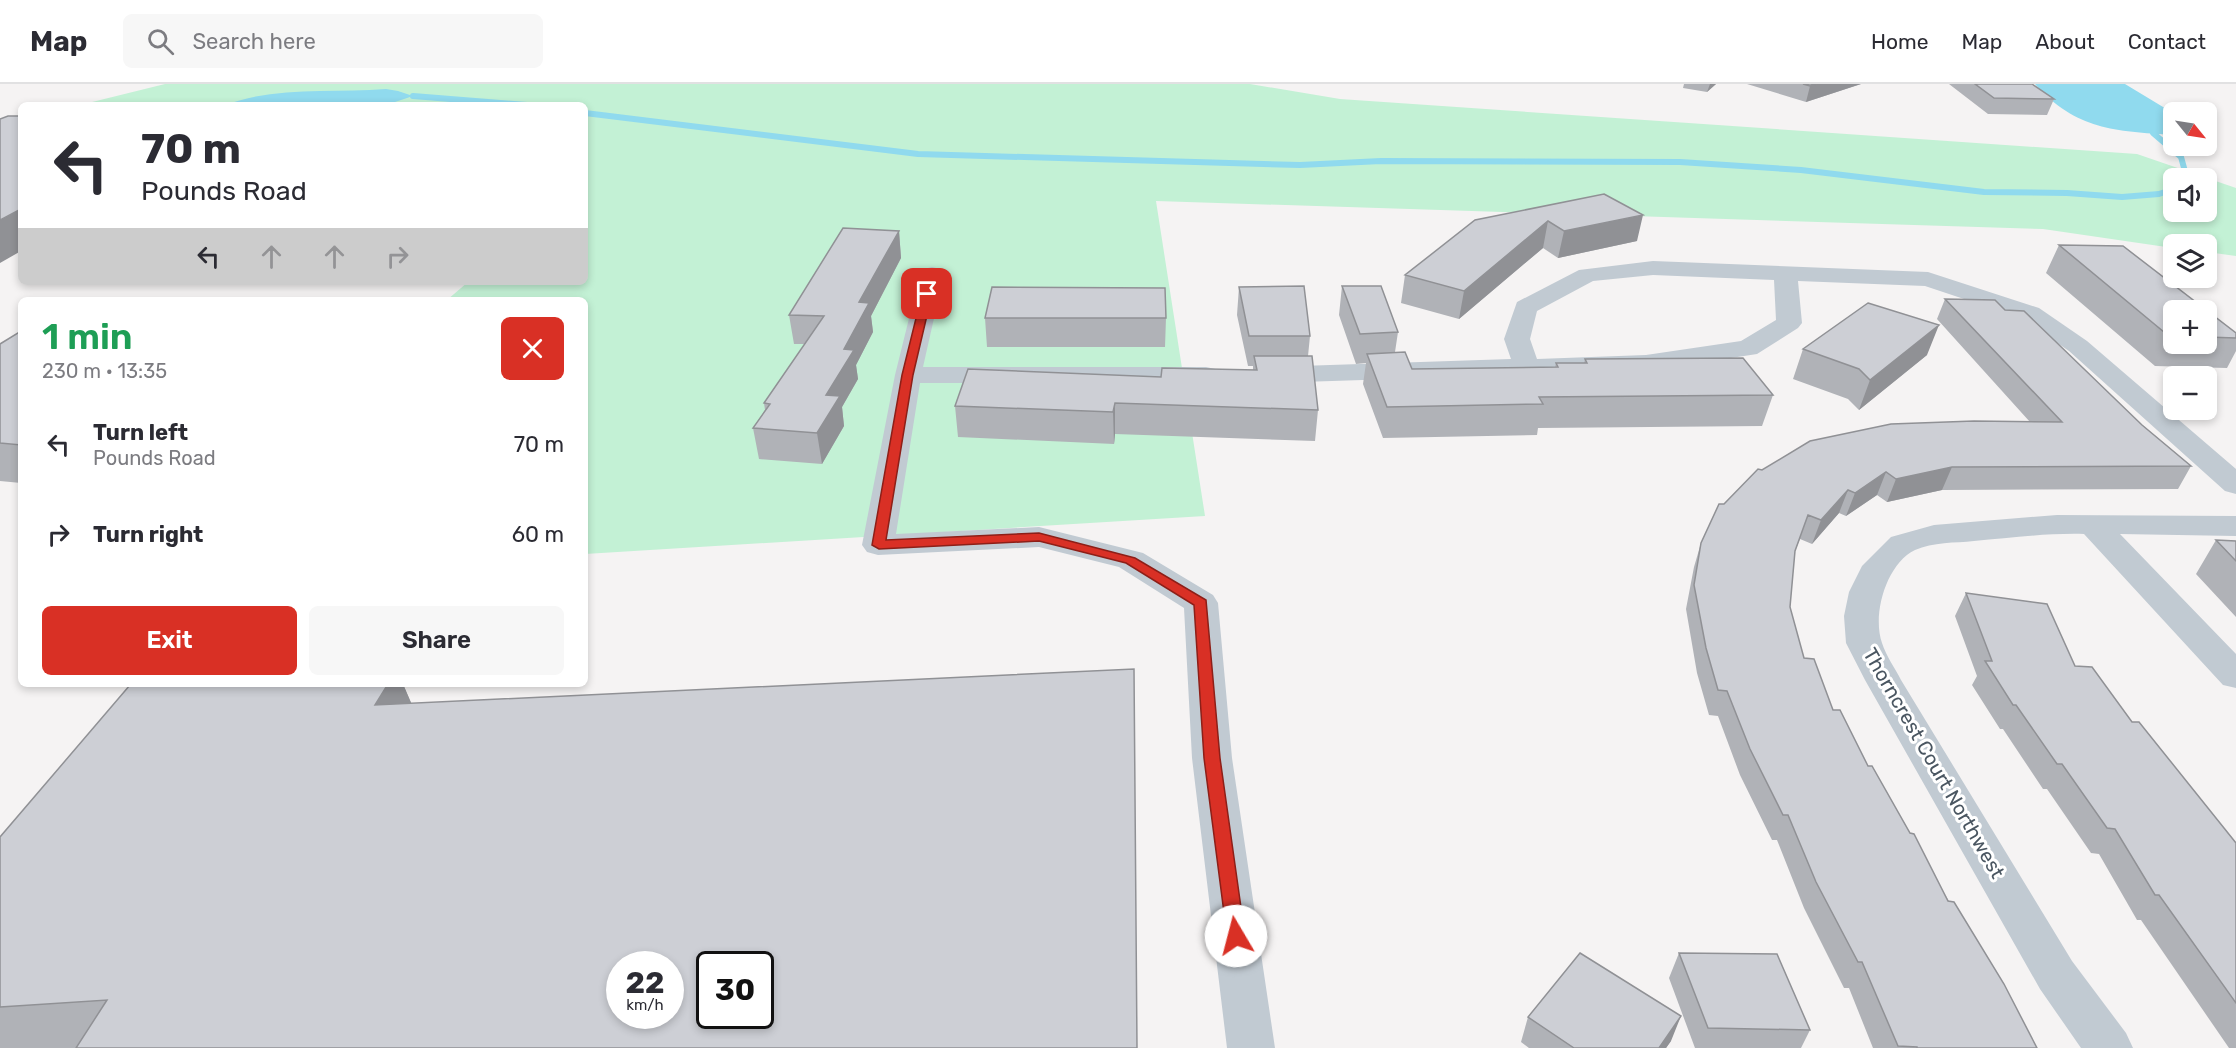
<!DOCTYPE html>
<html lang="en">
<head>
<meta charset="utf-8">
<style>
  :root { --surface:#fff; --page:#f7f7f7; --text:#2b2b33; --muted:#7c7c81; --line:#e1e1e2; --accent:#d93025 }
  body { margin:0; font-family:Rubik,sans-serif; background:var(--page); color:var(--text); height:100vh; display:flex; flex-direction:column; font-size:22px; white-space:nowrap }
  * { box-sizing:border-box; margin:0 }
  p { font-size:20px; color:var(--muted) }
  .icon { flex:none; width:33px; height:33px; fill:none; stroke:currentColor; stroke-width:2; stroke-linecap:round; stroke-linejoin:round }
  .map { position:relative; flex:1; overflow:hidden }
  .side { position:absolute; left:18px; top:213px; width:570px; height:390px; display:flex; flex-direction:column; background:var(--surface); border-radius:9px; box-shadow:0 3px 9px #0003 }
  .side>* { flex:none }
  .banner { position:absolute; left:18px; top:18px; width:570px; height:183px; border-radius:9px; box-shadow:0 3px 9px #0003; background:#fff; color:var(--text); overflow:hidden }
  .needle { width:39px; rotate:120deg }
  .controls { position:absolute; left:2163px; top:18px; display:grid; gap:12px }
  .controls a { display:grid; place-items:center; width:54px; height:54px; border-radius:9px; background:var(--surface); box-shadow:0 3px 9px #0003; font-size:30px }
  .speed { position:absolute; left:606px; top:867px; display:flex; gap:12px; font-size:30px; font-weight:700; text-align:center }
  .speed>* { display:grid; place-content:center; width:78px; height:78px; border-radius:50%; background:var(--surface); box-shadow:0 3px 9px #0003; line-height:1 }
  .speed small { font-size:15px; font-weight:400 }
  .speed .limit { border:3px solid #111; border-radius:9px; background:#fff; color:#111 }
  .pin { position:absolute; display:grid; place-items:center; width:51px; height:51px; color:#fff; margin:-26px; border-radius:12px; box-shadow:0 3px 9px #0006 }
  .me { position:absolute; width:66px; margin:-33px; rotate:352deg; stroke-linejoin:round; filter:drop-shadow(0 0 4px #0008) }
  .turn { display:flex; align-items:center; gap:21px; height:126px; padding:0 24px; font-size:27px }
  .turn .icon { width:78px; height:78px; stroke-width:2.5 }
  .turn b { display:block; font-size:42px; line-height:51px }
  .lanes { display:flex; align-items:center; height:57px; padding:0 24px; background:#0003; justify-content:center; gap:30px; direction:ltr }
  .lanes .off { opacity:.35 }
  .round { display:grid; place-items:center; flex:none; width:63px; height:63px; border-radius:9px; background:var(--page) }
  .head { display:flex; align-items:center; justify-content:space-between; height:102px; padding:0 24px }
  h1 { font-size:36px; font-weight:600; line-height:45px; color:#1e9e55 }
  .button { display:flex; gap:12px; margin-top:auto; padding:12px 24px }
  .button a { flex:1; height:69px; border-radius:9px; background:var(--accent); color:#fff; font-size:24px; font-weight:600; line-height:69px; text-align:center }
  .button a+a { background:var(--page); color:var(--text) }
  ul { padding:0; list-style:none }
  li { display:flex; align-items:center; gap:18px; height:90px; padding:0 24px }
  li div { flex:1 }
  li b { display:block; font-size:22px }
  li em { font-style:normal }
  header { display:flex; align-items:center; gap:36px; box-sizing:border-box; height:84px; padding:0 30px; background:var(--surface); border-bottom:2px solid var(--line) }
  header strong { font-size:28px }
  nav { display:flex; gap:33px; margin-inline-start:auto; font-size:21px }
  .search { width:420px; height:54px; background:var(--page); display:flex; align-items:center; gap:15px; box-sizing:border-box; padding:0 21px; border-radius:9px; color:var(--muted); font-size:22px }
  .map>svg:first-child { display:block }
  .green { fill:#c3f1d5; fill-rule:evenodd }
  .water { fill:#90daee }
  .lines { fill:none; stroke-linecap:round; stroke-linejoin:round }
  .stream { stroke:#90daee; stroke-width:6 }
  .minor { fill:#c1cad2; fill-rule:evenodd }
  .wall { fill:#b0b2b7; fill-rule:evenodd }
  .shaded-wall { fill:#909195 }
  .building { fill:#cdcfd5; stroke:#909195; stroke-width:1.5; fill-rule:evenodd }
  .route { fill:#d93025; stroke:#8d1f18; stroke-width:1.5 }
  .labels { text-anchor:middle; stroke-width:6; stroke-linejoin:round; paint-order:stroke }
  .street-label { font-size:20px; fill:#4a5661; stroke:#fff }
</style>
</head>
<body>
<header>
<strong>Map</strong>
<div class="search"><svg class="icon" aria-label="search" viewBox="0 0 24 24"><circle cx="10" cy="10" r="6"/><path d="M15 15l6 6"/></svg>Search here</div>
<nav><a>Home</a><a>Map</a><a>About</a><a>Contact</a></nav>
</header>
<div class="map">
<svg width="2236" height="964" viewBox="0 0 2236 964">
  <rect width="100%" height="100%" fill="#f5f3f3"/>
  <path class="green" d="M 165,0 L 1250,0 L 1340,15 L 2137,70 L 2236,104 L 2236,172 L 2207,168 L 2206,160 L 2174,160 L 2173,164 L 2043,145 L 1156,117 L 1205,432 L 585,470 L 585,216 L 447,216 L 468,198 L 585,198 L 585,101 L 588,99 L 585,98 L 585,21 L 80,21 ZM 2174,94 L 2206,94 L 2206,128 L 2174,128 Z"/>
  <path class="water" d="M 2035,0 L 2125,0 L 2173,29 L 2173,51 C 2115,47 2076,46 2035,0 Z
    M 386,5 L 398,7 L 413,12 L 386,21 L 225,21 C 275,2 333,9 386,5 Z"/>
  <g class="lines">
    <path class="stream" d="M 413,12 L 527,21
      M 585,29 L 918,70 L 1300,81 L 1381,77 L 1680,78 L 1801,86 L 1984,108 L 2067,109 L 2122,113 L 2159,110 L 2174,105
      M 2153,49 L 2181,73 L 2186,91 L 2184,94"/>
    <path class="minor" d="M 1653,177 L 1928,188 L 2039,224 L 2087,257 L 2236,385 L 2236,410 L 2225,407 L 2069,267 L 2021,234 L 1925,202 L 1798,197 L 1802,239 L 1798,244 L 1757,270 L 1646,287 L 1269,299 L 1260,297 L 1256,291 L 1260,285 L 1269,283 L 1511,275 L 1504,255 L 1517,218 L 1579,186 ZM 1653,191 L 1774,196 L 1776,236 L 1741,257 L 1646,271 L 1537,275 L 1530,255 L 1537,227 L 1593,197 Z
      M 932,183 L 940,185 L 944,190 L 923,283 L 1206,283 L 1215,285 L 1219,291 L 1215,297 L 1206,299 L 920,299 L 896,450 L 1039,443 L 1143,469 L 1213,511 L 1218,519 L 1232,674 L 1275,964 L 1227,964 L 1192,674 L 1184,524 L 1119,483 L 1039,463 L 878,471 L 867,468 L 862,461 L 895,291 L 920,190 L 924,185 Z
      M 2057,431 L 2236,432 L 2236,452 L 2120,450 L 2236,570 L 2236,604 L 2223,601 L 2084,450 C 2047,449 2010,454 1974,457 C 1955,459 1933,458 1915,466 C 1886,480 1872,531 1882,559 C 1886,572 1895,584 1901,596 L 2072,877 L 2126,949 L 2133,964 L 2081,964 L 2040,905 L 1865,596 L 1846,559 L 1844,532 L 1849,508 L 1862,482 L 1891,453 L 1934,441 Z"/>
  </g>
  <path class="wall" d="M 1684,0 L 1716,0 L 1707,8 L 1683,4 Z
    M 1747,0 L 1861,0 L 1806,18 Z
    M 1949,0 L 2032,0 L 2054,15 L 2047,31 L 1988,30 Z
    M 1604,110 L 1637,157 L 1558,174 L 1543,164 L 1459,235 L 1401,219 L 1405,191 Z
    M 899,147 L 901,174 L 871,232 L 873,248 L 856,281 L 858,295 L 842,323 L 844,342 L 822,380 L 759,375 L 753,344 L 765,326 L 764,319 L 805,260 L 794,260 L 789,231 Z
    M 2059,161 L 2123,162 L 2236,249 L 2236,267 L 2227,284 L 2155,282 L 2046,189 ZM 2174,226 L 2206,226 L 2206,260 L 2174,260 Z
    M 1342,202 L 1398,248 L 1395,268 L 1412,285 L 1555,283 L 1556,279 L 1584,279 L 1585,275 L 1773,311 L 1762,342 L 1538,344 L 1537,351 L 1383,354 L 1363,300 L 1366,279 L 1356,280 L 1339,231 Z
    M 1239,203 L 1310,252 L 1308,272 L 1318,326 L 1315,357 L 1115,350 L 1114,360 L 958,353 L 955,322 L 1161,293 L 1253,286 L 1253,282 L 1248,282 L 1237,231 Z
    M 1945,215 L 2005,226 L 2191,382 L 2178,405 L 1942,406 L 1887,418 L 1877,411 L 1846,432 L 1839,429 L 1812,460 L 1800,455 L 1795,467 L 1790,523 L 1804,574 L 1833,626 L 1868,682 L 2037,964 L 1873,964 L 1849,904 L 1844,904 L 1804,824 L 1777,756 L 1772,756 L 1740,691 L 1718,632 L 1709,631 L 1697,589 L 1686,525 L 1694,483 L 1701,459 L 1724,420 L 1762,386 L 2030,338 L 1937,235 Z
    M 985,234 L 1166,234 L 1165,263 L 987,263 Z
    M 21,247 L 21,399 L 0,397 L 0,260 Z
    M 1803,265 L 1927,271 L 1859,326 L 1848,315 L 1793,295 Z
    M 2216,456 L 2236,457 L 2236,533 L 2196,490 Z
    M 1966,509 L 2075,582 L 2132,638 L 2236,759 L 2236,964 L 2229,964 L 2141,836 L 2137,836 L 2099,770 L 2091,769 L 2047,705 L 2043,705 L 2003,645 L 2000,645 L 1972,601 L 1977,592 L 1955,532 Z
    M 152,600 L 403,600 L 411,619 L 1137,964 L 0,964 L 0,753 Z
    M 1679,869 L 1810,946 L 1801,964 L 1695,964 L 1669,894 Z
    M 1528,933 L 1671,957 L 1666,964 L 1529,964 L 1521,958 Z"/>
  <path class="shaded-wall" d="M 1710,0 L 1716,0 L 1707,8 Z
    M 1817,0 L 1861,0 L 1806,18 L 1810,2 Z
    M 21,125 L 21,167 L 0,179 L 0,136 Z
    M 1643,131 L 1637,157 L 1558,174 L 1564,147 Z
    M 1548,137 L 1543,164 L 1459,235 L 1464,207 Z
    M 899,147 L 901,174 L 871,232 L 873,248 L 856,281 L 858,295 L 842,323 L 844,342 L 822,380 L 817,349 L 826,311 L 844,265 L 859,218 Z
    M 1939,241 L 1927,271 L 1859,326 L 1870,296 Z
    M 1115,319 L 1115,350 L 1114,360 L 1113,328 Z
    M 1952,383 L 1942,406 L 1887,418 L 1896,395 Z
    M 1886,388 L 1877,411 L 1846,432 L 1855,409 Z
    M 1848,406 L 1839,429 L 1812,460 L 1821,436 Z
    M 388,600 L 403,600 L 416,630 L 375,621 Z
    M 1681,932 L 1671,957 L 1666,964 L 1659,964 Z"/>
  <path class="building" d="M 1803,0 L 1817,0 L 1810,2 Z
    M 1975,0 L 2032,0 L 2054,15 L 1994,14 Z
    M 8,32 L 21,32 L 21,125 L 0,136 L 0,35 Z
    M 1604,110 L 1643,131 L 1564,147 L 1548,137 L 1464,207 L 1405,191 L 1475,136 Z
    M 843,144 L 899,147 L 859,218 L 869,219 L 844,265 L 854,266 L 826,311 L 840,312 L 817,349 L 753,344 L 770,320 L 764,319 L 824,232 L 789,231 Z
    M 2059,161 L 2123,162 L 2236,249 L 2236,254 L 2206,253 L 2206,226 L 2174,226 L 2174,253 L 2170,253 Z
    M 1304,202 L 1310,252 L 1249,252 L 1239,203 Z
    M 1342,202 L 1381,202 L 1398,248 L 1360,250 Z
    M 992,203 L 1165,204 L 1166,234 L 985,234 Z
    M 1945,215 L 1995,216 L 2005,226 L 2024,227 L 2142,341 L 2191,382 L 1952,383 L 1896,395 L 1886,388 L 1855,409 L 1848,406 L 1821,436 L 1808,431 L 1795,467 L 1790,523 L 1804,574 L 1814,575 L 1833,626 L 1840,626 L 1868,682 L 1872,682 L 1910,749 L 1914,750 L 1948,817 L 1954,818 L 2004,900 L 2037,964 L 1917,964 L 1917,963 L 1898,962 L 1862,878 L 1858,878 L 1816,798 L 1788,731 L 1783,731 L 1750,665 L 1727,607 L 1718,606 L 1706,564 L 1694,501 L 1701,459 L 1719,420 L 1724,420 L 1758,385 L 1762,386 L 1810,357 L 1891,340 L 1974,337 L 2062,338 Z
    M 1868,219 L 1939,241 L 1870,296 L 1859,285 L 1803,265 Z
    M 21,247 L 21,361 L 0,359 L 0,260 Z
    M 1405,268 L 1412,285 L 1558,283 L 1556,279 L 1587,279 L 1585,275 L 1743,274 L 1773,311 L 1539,313 L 1543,320 L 1387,323 L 1367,270 Z
    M 1254,272 L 1312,272 L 1318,326 L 1115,319 L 1113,328 L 955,322 L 968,285 L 1161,293 L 1162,284 L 1257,286 Z
    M 2216,456 L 2236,457 L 2236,477 Z
    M 1966,509 L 2047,520 L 2075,582 L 2092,583 L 2132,638 L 2139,638 L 2236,759 L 2236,919 L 2159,811 L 2155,811 L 2115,745 L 2107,744 L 2062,680 L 2057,680 L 2016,621 L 2013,621 L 1985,577 L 1992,577 Z
    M 1134,585 L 1137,964 L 76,964 L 107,916 L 0,923 L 0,753 L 130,601 L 152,600 L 388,600 L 375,621 ZM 620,880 L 670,880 L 670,932 L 620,932 ZM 710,880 L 760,880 L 760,932 L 710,932 Z
    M 1580,869 L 1681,932 L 1659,964 L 1574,964 L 1528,933 Z
    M 1679,869 L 1777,870 L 1810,946 L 1708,944 Z"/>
  <path class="route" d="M 927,207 L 932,210 L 913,291 L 886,456 L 1039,449 L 1135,474 L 1206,516 L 1220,674 L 1245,852 L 1242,858 L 1236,860 L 1229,858 L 1227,852 L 1204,674 L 1194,521 L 1126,479 L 1039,457 L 879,465 L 872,461 L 902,291 L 922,210 Z"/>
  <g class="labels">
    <g class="street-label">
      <text transform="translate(1934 679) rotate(60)" y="7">Thorncrest Court Northwest</text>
    </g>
  </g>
</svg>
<div class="controls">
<a><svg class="needle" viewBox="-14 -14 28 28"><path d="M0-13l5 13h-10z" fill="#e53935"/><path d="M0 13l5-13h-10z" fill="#7c7c81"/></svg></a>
<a><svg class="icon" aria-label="sound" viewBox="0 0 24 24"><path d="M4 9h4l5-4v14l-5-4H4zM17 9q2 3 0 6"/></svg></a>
<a><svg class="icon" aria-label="layers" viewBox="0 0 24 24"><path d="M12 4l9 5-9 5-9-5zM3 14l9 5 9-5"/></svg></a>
<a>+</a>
<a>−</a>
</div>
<div class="speed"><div>22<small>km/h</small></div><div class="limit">30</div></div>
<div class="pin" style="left:927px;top:210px;background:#d93025"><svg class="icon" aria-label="arrive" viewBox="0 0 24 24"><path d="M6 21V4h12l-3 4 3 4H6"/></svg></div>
<svg class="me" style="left:1236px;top:852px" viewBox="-20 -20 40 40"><circle r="19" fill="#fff"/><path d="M0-13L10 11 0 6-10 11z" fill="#d93025"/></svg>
<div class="banner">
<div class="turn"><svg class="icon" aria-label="left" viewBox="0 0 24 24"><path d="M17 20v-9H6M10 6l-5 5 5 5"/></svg><div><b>70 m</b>Pounds Road</div></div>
<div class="lanes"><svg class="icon" aria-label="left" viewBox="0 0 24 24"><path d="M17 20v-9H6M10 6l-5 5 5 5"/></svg><svg class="icon off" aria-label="ahead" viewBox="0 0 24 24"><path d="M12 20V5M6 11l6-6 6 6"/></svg><svg class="icon off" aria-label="ahead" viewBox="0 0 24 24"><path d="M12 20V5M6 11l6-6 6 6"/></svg><svg class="icon off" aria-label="right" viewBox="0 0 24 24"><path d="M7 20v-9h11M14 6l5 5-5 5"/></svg></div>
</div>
<section class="side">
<div class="head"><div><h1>1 min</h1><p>230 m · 13:35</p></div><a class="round" style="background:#d93025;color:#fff"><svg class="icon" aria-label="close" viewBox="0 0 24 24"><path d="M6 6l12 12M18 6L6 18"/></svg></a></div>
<ul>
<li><svg class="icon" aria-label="left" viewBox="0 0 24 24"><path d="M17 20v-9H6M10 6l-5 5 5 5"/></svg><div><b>Turn left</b><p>Pounds Road</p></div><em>70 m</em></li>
<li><svg class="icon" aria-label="right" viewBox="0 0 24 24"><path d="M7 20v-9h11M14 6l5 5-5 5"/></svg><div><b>Turn right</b></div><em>60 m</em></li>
</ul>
<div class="button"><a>Exit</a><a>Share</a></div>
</section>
</div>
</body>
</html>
